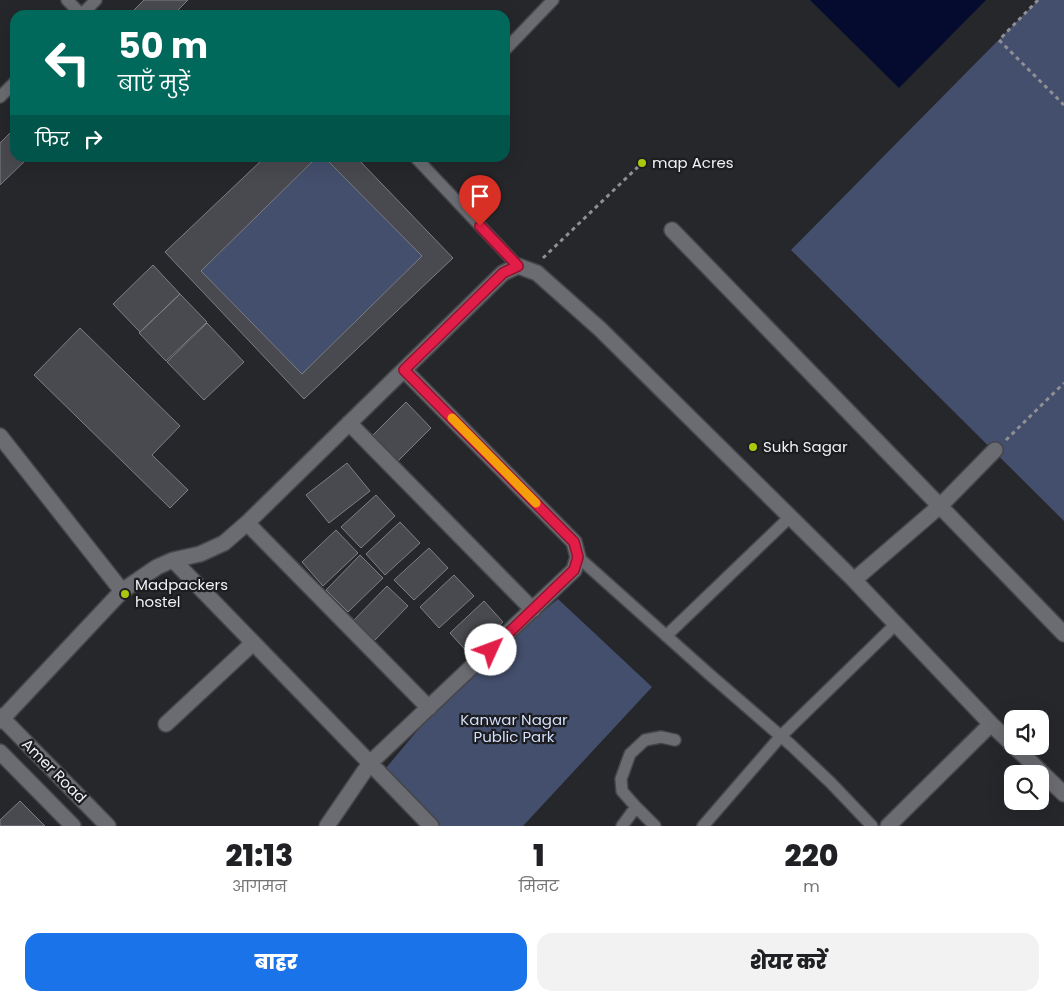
<!DOCTYPE html>
<html lang="hi">
<head>
<meta charset="utf-8">
<style>
  :root { --surface:#fff; --page:#f2f2f2; --text:#202124; --muted:#757577; --accent:#1a73e8 }
  body { margin:0; font-family:Poppins,"Noto Sans Devanagari",sans-serif; background:var(--page); color:var(--text); height:100vh; display:flex; flex-direction:column; font-size:19px; white-space:nowrap }
  * { box-sizing:border-box; margin:0 }
  p { font-size:16px; color:var(--muted) }
  .icon { flex:none; width:28px; height:28px; fill:none; stroke:currentColor; stroke-width:2; stroke-linecap:round; stroke-linejoin:round }
  .map { position:relative; height:826px; overflow:hidden }
  .panel { display:flex; flex-direction:column; background:var(--surface); flex:1 }
  .panel>* { flex:none }
  .guide { position:absolute; left:10px; top:10px; width:500px; height:152px; border-radius:15px; box-shadow:0 5px 20px #0002; background:#00695c; color:#fff; overflow:hidden }
  .fabs { position:absolute; left:1004px; top:710px; display:grid; gap:10px }
  .fabs a { display:grid; place-items:center; width:45px; height:45px; border-radius:10px; background:var(--surface); box-shadow:0 5px 20px #0002; font-size:25px }
  .pin { position:absolute; display:grid; place-items:center; width:42px; height:42px; color:#fff; margin:-51px -21px; border-radius:50% 50% 50% 0; rotate:-45deg; box-shadow:0 0 5px #0007 }
  .pin .icon { rotate:45deg }
  .me { position:absolute; width:55px; margin:-28px; rotate:47deg; stroke-linejoin:round; filter:drop-shadow(0 0 4px #0008) }
  .turn { display:flex; align-items:center; gap:18px; height:105px; padding:0 25px; font-size:22px }
  .turn .icon { width:65px; height:65px; stroke-width:2.5 }
  .turn b { display:block; font-size:35px; line-height:42px }
  .then { display:flex; align-items:center; height:48px; padding:0 25px; background:#0003; gap:10px; font-size:19px }
  .eta { display:flex; justify-content:space-evenly; align-items:center; height:85px; text-align:center }
  .eta b { font-size:30px; font-weight:800; line-height:35px }
  .primary-button { display:flex; gap:10px; margin-top:auto; padding:10px 25px }
  .primary-button a { flex:1; height:58px; border-radius:15px; background:var(--accent); color:#fff; font-size:20px; font-weight:800; line-height:58px; text-align:center }
  .primary-button a+a { background:var(--page); color:var(--text) }
  .map>svg:first-child { display:block }
  .green { fill:#444f6d }
  .water { fill:#050b2e }
  .building { fill:#494a4f; stroke:#7d7f84 }
  .lines { fill:none; stroke-linecap:round; stroke-linejoin:round }
  .lane-casing { stroke:#454649; stroke-width:14 }
  .street-casing { stroke:#454649; stroke-width:18 }
  .secondary-casing { stroke:#454649; stroke-width:18 }
  .path { stroke:#8e9093; stroke-width:3; stroke-dasharray:4 4; stroke-linecap:butt }
  .lane { stroke:#6a6c71; stroke-width:11 }
  .street { stroke:#6a6c71; stroke-width:15 }
  .secondary { stroke:#6a6c71; stroke-width:15 }
  .route-casing { stroke:#92132f; stroke-width:12 }
  .route { stroke:#e11d48; stroke-width:9 }
  .slow { stroke:#f59e0b; stroke-width:9 }
  .poi-dot { fill:#adc60e; stroke:#1c1d21; stroke-width:2 }
  .labels { text-anchor:middle; stroke-width:4.5; stroke-linejoin:round; paint-order:stroke }
  .poi-label { font-size:15px; fill:#eff0f3; stroke:#1c1d21; text-anchor:start }
  .park-label { font-size:15px; fill:#d2defa; stroke:#1c1d21 }
  .street-label { font-size:15px; fill:#eff0f3; stroke:#1c1d21 }
</style>
</head>
<body>
<div class="map">
<svg width="1064" height="826" viewBox="0 0 1064 826">
  <rect width="100%" height="100%" fill="#25272b"/>
  <path class="green" d="M 1038,0 L 1064,0 L 1064,521 L 791,250 Z
    M 316,158 L 325,158 L 422,256 L 302,374 L 201,271 Z
    M 558,599 L 652,687 L 523,826 L 437,826 L 381,774 L 462,677 Z"/>
  <path class="water" d="M 810,0 L 986,0 L 899,88 Z"/>
  <path class="building" d="M 144,0 L 188,0 L 173,15 L 129,15 Z
    M 15,128 L 15,158 L 28,158 L 0,185 L 0,143 Z
    M 264,158 L 316,158 L 201,271 L 302,374 L 422,256 L 325,158 L 357,158 L 453,258 L 304,399 L 165,252 Z
    M 153,265 L 180,294 L 140,332 L 113,304 Z
    M 180,294 L 207,322 L 166,361 L 139,333 Z
    M 207,323 L 244,362 L 204,400 L 167,362 Z
    M 80,328 L 180,426 L 152,455 L 188,490 L 170,508 L 34,375 Z
    M 406,402 L 431,428 L 396,463 L 371,437 Z
    M 347,463 L 370,491 L 329,523 L 306,495 Z
    M 376,495 L 395,516 L 361,548 L 341,527 Z
    M 400,522 L 420,543 L 385,575 L 366,554 Z
    M 336,530 L 358,553 L 323,586 L 302,562 Z
    M 429,548 L 448,568 L 414,600 L 394,580 Z
    M 360,555 L 383,578 L 348,612 L 326,590 Z
    M 454,575 L 474,596 L 439,628 L 420,607 Z
    M 387,586 L 408,606 L 374,641 L 353,621 Z
    M 484,601 L 503,622 L 469,654 L 450,633 Z
    M 20,801 L 45,826 L 0,826 L 0,820 Z"/>
  <g class="lines">
    <defs>
      <path id="lane" d="M 67,0 L 82,15
        M 81,15 L 96,0
        M 505,50 L 553,0
        M 0,97 L 15,82
        M 416,158 L 518,266
        M 578,557 L 709,674 L 791,745 L 831,783 L 872,826
        M 666,636 L 790,517
        M 622,826 L 636,807
        M 655,826 L 636,807 L 622,791 L 621,779 L 630,754 L 645,740 L 661,737 L 675,740
        M 703,826 L 781,736 L 896,624"/>
      <path id="street" d="M 672,230 L 1064,634
        M 349,423 L 533,610
        M 0,436 L 122,591
        M 247,523 L 429,708
        M 173,560 L 431,826
        M 854,580 L 941,505 L 995,450
        M 0,721 L 122,591 L 157,567 L 173,560 L 200,554 L 224,543 L 247,523 L 503,273 L 518,266 L 537,273 L 600,329 L 854,580 L 991,724
        M 166,724 L 253,643
        M 1014,746 L 1064,794
        M 327,826 L 370,763 L 574,570 L 578,557 L 574,542 L 404,370
        M 888,826 L 991,724 L 1012,744"/>
      <path id="secondary" d="M 0,716 L 108,826
        M 0,752 L 73,826"/>
    </defs>
    <use href="#lane" class="lane-casing"/>
    <use href="#street" class="street-casing"/>
    <use href="#secondary" class="secondary-casing"/>
    <path class="path" d="M 1038,0 L 999,40 L 1064,105
      M 543,258 L 642,163
      M 1006,440 L 1064,383"/>
    <use href="#lane" class="lane"/>
    <use href="#street" class="street"/>
    <use href="#secondary" class="secondary"/>
  </g>
  <g class="lines">
    <defs>
      <path id="route" d="M 480,226 L 518,266 L 503,273 L 404,370 L 574,542 L 578,557 L 574,570 L 491,650"/>
    </defs>
    <use href="#route" class="route-casing"/>
    <use href="#route" class="route"/>
    <path class="slow" d="M 452,418 L 536,503"/>
  </g>
  <g class="poi-dot">
    <circle cx="642" cy="163" r="5"/>
    <circle cx="753" cy="447" r="5"/>
    <circle cx="125" cy="594" r="5"/>
  </g>
  <g class="labels">
    <g class="poi-label">
      <text x="652" y="168">map Acres</text>
      <text x="763" y="452">Sukh Sagar</text>
      <text x="135" y="590">Madpackers<tspan x="135" dy="17">hostel</tspan></text>
    </g>
    <g class="park-label">
      <text x="514" y="725">Kanwar Nagar<tspan x="514" dy="17">Public Park</tspan></text>
    </g>
    <g class="street-label">
      <text transform="translate(54 771) rotate(45)" y="5">Amer Road</text>
    </g>
  </g>
</svg>
<div class="fabs">
<a><svg class="icon" aria-label="sound" viewBox="0 0 24 24"><path d="M4 9h4l5-4v14l-5-4H4zM17 9q2 3 0 6"/></svg></a>
<a><svg class="icon" aria-label="search" viewBox="0 0 24 24"><circle cx="10" cy="10" r="6"/><path d="M15 15l6 6"/></svg></a>
</div>
<div class="pin" style="left:480px;top:226px;background:#d93025"><svg class="icon" aria-label="arrive" viewBox="0 0 24 24"><path d="M6 21V4h12l-3 4 3 4H6"/></svg></div>
<svg class="me" style="left:491px;top:650px" viewBox="-20 -20 40 40"><circle r="19" fill="#fff"/><path d="M0-13L10 11 0 6-10 11z" fill="#e11d48"/></svg>
<div class="guide">
<div class="turn"><svg class="icon" aria-label="left" viewBox="0 0 24 24"><path d="M17 20v-9H6M10 6l-5 5 5 5"/></svg><div><b>50 m</b>बाएँ मुड़ें</div></div>
<div class="then">फिर<svg class="icon" aria-label="right" viewBox="0 0 24 24"><path d="M7 20v-9h11M14 6l5 5-5 5"/></svg></div>
</div>
</div>
<section class="panel">
<div class="eta">
<div><b>21:13</b><p>आगमन</p></div>
<div><b>1</b><p>मिनट</p></div>
<div><b>220</b><p>m</p></div>
</div>
<div class="primary-button"><a>बाहर</a><a>शेयर करें</a></div>
</section>
</body>
</html>
